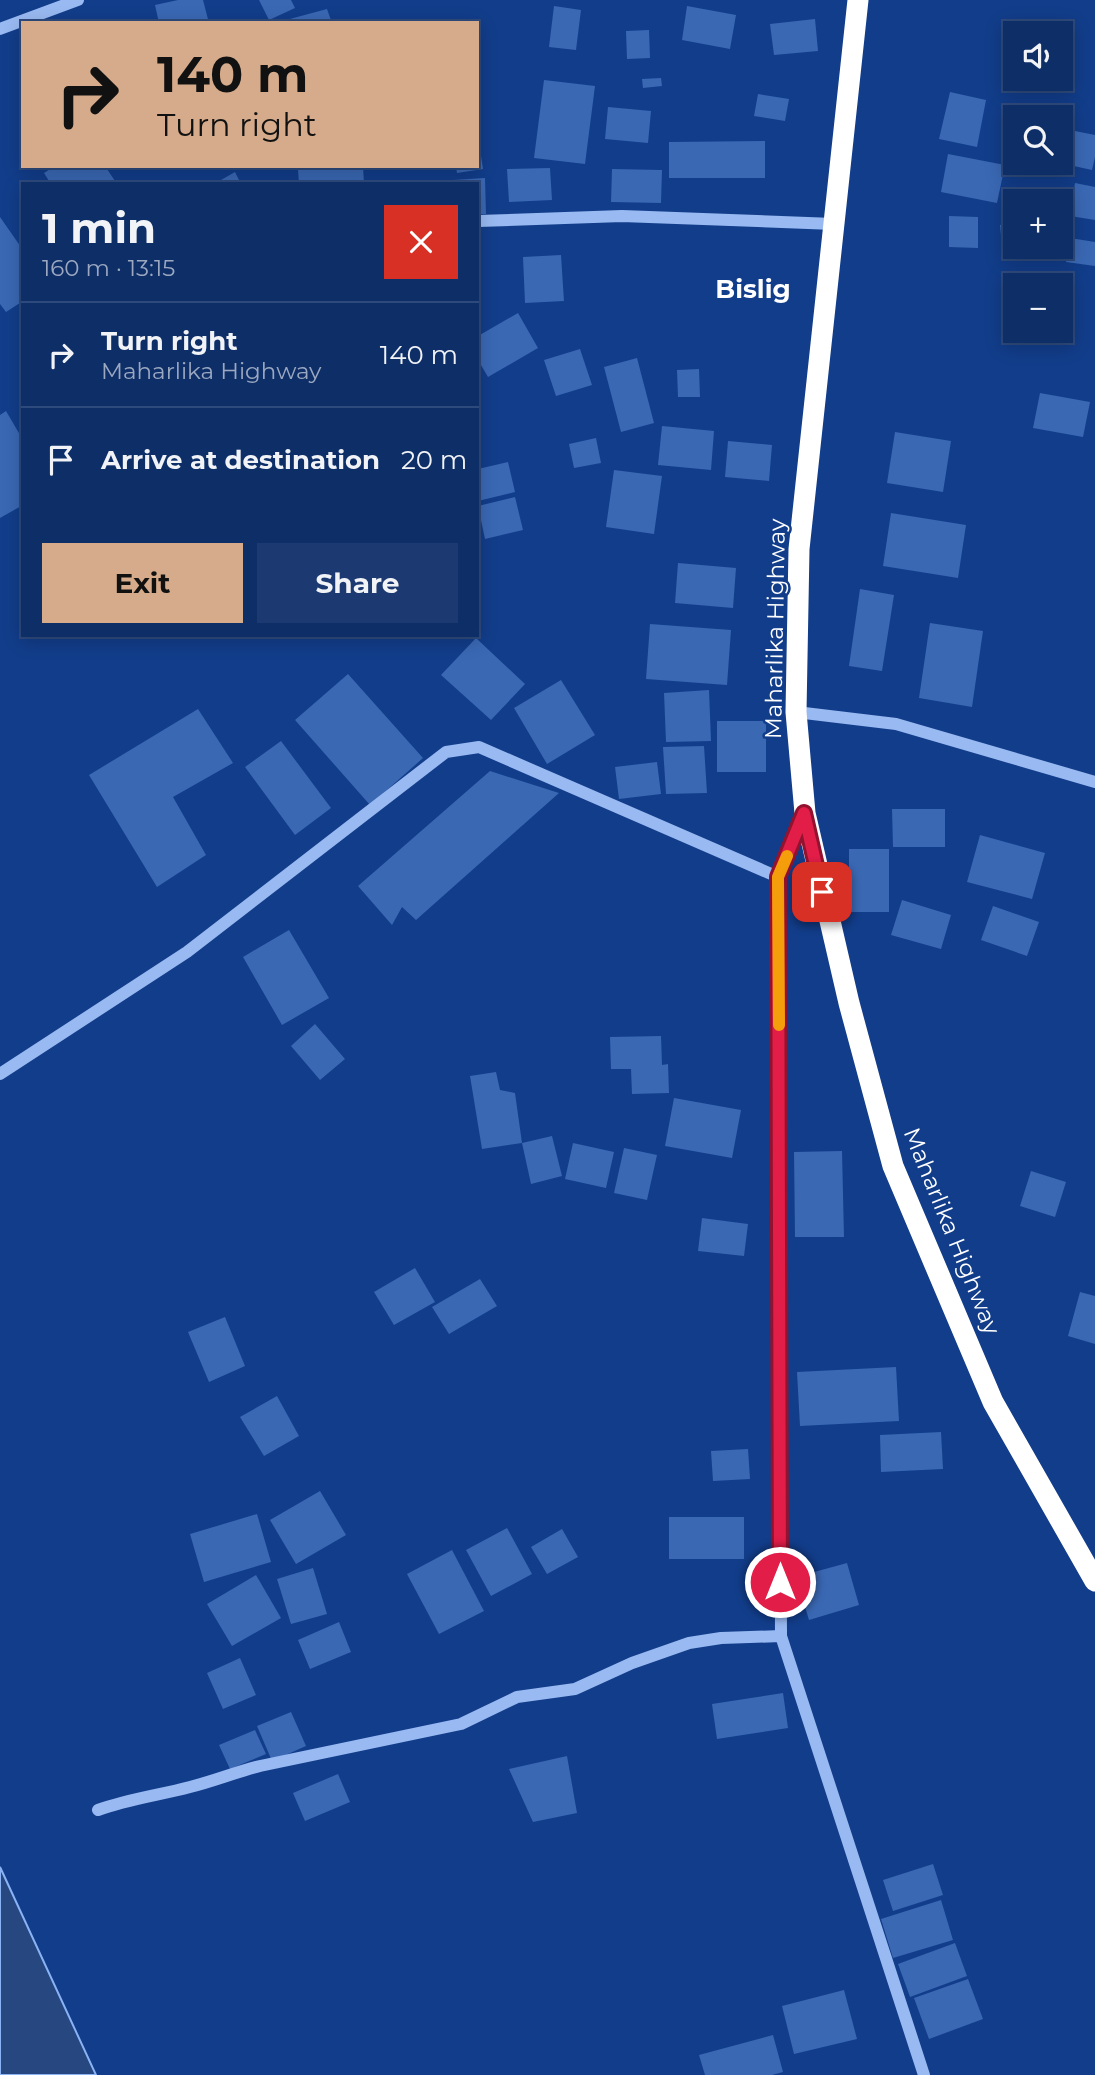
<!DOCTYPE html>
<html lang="en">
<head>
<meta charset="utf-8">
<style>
  :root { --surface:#0e2e68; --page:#1c3a71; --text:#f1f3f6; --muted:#9ba8c0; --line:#2e4a7c; --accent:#d6ab8b }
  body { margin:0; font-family:Montserrat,sans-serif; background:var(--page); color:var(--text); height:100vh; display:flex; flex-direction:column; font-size:26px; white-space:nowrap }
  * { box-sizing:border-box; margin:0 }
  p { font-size:23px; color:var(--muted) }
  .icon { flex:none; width:38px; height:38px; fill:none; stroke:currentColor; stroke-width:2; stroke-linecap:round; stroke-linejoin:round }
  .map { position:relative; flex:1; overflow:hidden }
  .side { position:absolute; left:21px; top:182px; width:458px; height:455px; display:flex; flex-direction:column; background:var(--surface); border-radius:0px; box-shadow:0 4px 18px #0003,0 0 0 2px var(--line) }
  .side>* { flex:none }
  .top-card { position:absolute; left:21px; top:21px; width:458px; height:147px; border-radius:0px; box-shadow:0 4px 18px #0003,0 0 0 2px var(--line); background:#d6ab8b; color:#111; overflow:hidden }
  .controls { position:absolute; left:1003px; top:21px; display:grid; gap:14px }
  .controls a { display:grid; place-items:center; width:70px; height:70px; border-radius:0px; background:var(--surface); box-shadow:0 4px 18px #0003,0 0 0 2px var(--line); font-size:35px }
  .pin { position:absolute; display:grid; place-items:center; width:60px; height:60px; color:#fff; margin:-30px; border-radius:14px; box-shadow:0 4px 10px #0006 }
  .me { position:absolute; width:77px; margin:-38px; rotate:0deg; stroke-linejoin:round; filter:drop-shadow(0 0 5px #0008) }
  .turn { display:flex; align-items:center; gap:24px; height:147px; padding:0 21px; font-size:32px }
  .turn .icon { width:91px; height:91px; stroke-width:2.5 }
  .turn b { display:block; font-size:49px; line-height:60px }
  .round { display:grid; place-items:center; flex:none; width:74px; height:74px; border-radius:0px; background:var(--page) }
  .headline { display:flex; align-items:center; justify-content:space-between; height:119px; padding:0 21px }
  h1 { font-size:42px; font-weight:700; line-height:52px }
  .primary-button { display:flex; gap:14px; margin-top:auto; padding:14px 21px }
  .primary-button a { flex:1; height:80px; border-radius:0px; background:var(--accent); color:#111; font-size:28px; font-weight:700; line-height:80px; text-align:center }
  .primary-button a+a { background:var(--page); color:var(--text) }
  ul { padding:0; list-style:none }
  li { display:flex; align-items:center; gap:21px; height:105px; padding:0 21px; border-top:2px solid var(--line) }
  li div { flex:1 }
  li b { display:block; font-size:26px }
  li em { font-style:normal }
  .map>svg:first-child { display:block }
  .water { fill:#264780; stroke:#89b3f4; stroke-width:2 }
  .building { fill:#3a68b3 }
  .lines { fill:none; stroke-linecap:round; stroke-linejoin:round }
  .minor { stroke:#98b9f1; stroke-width:12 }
  .highway { stroke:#fff; stroke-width:21 }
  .route-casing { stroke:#92132f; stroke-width:18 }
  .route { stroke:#e11d48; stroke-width:12 }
  .slow { stroke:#f59e0b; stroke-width:12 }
  .labels { text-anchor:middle; stroke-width:5; stroke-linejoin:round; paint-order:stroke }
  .street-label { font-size:23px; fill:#fff; stroke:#123d8a }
  .quarter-label { font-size:26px; font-weight:bold; fill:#fff; stroke:#123d8a }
</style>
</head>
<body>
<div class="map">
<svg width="1095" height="2075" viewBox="0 0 1095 2075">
  <rect width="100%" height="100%" fill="#123d8a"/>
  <path class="water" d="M 0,1867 L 96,2075 L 0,2075 Z"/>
  <path class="building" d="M 178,0 L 203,0 L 209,23 L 159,23 L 155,5 Z
    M 259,0 L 291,0 L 295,8 L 269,20 Z
    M 554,6 L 581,10 L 576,50 L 549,47 Z
    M 687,6 L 736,15 L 730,49 L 682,40 Z
    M 327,9 L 332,23 L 287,23 L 286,20 Z
    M 815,19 L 818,51 L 774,55 L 770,24 Z
    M 649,30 L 650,58 L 627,59 L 626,31 Z
    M 661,78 L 662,86 L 643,88 L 642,79 Z
    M 544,80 L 595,86 L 585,164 L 534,158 Z
    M 950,92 L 986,100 L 977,147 L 939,139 Z
    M 758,94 L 789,99 L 785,121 L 754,116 Z
    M 608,107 L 651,111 L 648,143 L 605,139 Z
    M 1060,128 L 1095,135 L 1095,157 L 1092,170 L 1060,163 Z
    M 765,141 L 765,178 L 669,178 L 669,142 Z
    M 480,149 L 483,169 L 457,173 L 456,166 L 478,166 L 478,150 Z
    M 948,154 L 1005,165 L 997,203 L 941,192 Z
    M 55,166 L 105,166 L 117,184 L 51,184 L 44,173 Z
    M 363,166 L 364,184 L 299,184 L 298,169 Z
    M 550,168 L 552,200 L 509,202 L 507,169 Z
    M 612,169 L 662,170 L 661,203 L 611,202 Z
    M 235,172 L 241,184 L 214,184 Z
    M 485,178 L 486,214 L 478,214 L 478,184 L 453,184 L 453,180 Z
    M 1075,183 L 1095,187 L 1095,220 L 1070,216 Z
    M 949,216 L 978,217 L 978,248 L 949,247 Z
    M 0,217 L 23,250 L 23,301 L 6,312 L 0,304 Z
    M 1015,224 L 1015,247 L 1029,247 L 1029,254 L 1003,256 L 1000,225 Z
    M 1070,238 L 1095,242 L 1095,266 L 1066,262 Z
    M 561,255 L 564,301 L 525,303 L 523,257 Z
    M 518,313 L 538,348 L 488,377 L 478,360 L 478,336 Z
    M 580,349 L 592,385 L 556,396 L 544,360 Z
    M 637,358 L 654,423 L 621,432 L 604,367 Z
    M 699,369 L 700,397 L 678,397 L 677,370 Z
    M 1040,393 L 1090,402 L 1083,437 L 1033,428 Z
    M 6,411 L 23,440 L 23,505 L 0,518 L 0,415 Z
    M 662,426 L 714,431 L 711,470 L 658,465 Z
    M 895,432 L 951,441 L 943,492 L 887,483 Z
    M 596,438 L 601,463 L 574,468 L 569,444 Z
    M 728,441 L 772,445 L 769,481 L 725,477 Z
    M 508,462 L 515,492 L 478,501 L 478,469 Z
    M 614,470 L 662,476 L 654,534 L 606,527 Z
    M 515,497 L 523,530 L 485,539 L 478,506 Z
    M 891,513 L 966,525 L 958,578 L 883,566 Z
    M 678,563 L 736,568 L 733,608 L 675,603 Z
    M 860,589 L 894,595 L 882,671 L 849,666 Z
    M 930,623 L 983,631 L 972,707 L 919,698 Z
    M 650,624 L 731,630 L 727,685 L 646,679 Z
    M 476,638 L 525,684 L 491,720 L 441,675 Z
    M 348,674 L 423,758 L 370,805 L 295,720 Z
    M 561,680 L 595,735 L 547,764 L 514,708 Z
    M 709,690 L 711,741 L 666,742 L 664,693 Z
    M 198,709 L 233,763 L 173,797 L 206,855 L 157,887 L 89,775 Z
    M 717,721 L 766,721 L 766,772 L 717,772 Z
    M 281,741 L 331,808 L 295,835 L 245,767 Z
    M 704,746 L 707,793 L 666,794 L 663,747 Z
    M 657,762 L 661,794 L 619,799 L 615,767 Z
    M 490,771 L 559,793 L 416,920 L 402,907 L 392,925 L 358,886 Z
    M 892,809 L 945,809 L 945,847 L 893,847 Z
    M 980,835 L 1045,853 L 1032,899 L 967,882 Z
    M 849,849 L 889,849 L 889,912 L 849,912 Z
    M 902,900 L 951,915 L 941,949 L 891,935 Z
    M 993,906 L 1039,922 L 1027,956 L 981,940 Z
    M 289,930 L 329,998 L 282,1025 L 243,957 Z
    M 315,1024 L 345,1059 L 320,1080 L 291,1046 Z
    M 661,1036 L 662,1065 L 668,1064 L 669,1093 L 632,1094 L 631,1069 L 611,1069 L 610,1037 Z
    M 496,1072 L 500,1090 L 515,1093 L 522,1143 L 482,1149 L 470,1076 Z
    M 674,1098 L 741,1110 L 732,1158 L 665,1146 Z
    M 552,1136 L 562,1176 L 531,1184 L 522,1143 Z
    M 573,1143 L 614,1152 L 606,1188 L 565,1179 Z
    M 624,1148 L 657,1155 L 647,1200 L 614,1193 Z
    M 842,1151 L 844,1237 L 795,1237 L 794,1152 Z
    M 1031,1171 L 1066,1182 L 1055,1217 L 1020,1206 Z
    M 702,1218 L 748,1224 L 744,1256 L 698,1251 Z
    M 415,1268 L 435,1302 L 394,1325 L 374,1292 Z
    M 480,1279 L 497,1306 L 449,1334 L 432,1307 Z
    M 1080,1292 L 1095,1296 L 1095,1344 L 1068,1336 Z
    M 225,1317 L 245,1366 L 209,1382 L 188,1332 Z
    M 896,1367 L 899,1421 L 800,1426 L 797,1372 Z
    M 277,1396 L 299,1436 L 264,1456 L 240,1417 Z
    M 941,1432 L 943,1469 L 881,1472 L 880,1435 Z
    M 748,1449 L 750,1479 L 713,1481 L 711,1451 Z
    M 320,1491 L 346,1535 L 296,1564 L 270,1520 Z
    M 257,1514 L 271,1562 L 204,1582 L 190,1534 Z
    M 669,1517 L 744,1517 L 744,1559 L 669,1559 Z
    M 507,1528 L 532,1574 L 491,1596 L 466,1550 Z
    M 562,1529 L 578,1557 L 547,1574 L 531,1547 Z
    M 452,1550 L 484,1611 L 439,1634 L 407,1574 Z
    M 847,1563 L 859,1605 L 809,1620 L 796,1577 Z
    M 313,1568 L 327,1614 L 291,1624 L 277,1579 Z
    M 256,1575 L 281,1618 L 232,1646 L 207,1604 Z
    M 339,1622 L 351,1652 L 310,1669 L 298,1640 Z
    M 240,1658 L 256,1695 L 223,1709 L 207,1673 Z
    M 783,1693 L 788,1728 L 717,1739 L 712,1704 Z
    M 291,1712 L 306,1746 L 272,1761 L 257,1726 Z
    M 255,1730 L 266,1754 L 230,1769 L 219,1745 Z
    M 567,1756 L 577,1813 L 533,1822 L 509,1769 Z
    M 338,1774 L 350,1802 L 305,1821 L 293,1793 Z
    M 933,1864 L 943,1895 L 893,1911 L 883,1880 Z
    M 941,1900 L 953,1940 L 893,1958 L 881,1919 Z
    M 955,1943 L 967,1976 L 910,1997 L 898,1964 Z
    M 968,1979 L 983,2019 L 929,2039 L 914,1998 Z
    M 844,1990 L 857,2039 L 794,2054 L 782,2006 Z
    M 773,2035 L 783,2072 L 772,2075 L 705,2075 L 699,2055 Z"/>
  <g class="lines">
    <path class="minor" d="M 0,29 L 78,0
      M 478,221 L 622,216 L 834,224
      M 796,712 L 896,724 L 1095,782
      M 804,813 L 778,877 L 781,1636 L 924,2075
      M 0,1074 L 187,952 L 446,752 L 479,747 L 778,877
      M 98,1810 C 128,1799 160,1795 190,1787 C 214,1781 236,1772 260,1766 L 461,1724 L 517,1697 L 575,1689 L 632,1663 L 689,1643 L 721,1638 L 781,1636"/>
    <path class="highway" d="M 858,0 L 799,549 L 796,712 L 805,813 L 849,1003 L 893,1166 L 993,1402 L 1095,1581"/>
  </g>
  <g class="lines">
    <defs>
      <path id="route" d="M 780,1582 L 778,877 L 804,813 L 822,892"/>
    </defs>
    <use href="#route" class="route-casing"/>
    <use href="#route" class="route"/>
    <path class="slow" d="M 779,1025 L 778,877 L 787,856"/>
  </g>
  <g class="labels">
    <g class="street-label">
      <text transform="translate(775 629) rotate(-89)" y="8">Maharlika Highway</text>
      <text transform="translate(952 1231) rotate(68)" y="8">Maharlika Highway</text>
    </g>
    <g class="quarter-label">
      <text x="753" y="298">Bislig</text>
    </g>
  </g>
</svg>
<div class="controls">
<a><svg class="icon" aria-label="sound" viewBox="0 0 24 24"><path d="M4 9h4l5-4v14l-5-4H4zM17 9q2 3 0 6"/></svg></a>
<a><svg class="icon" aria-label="search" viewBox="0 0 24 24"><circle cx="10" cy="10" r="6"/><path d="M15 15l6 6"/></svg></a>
<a>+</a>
<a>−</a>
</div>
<div class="pin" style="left:822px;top:892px;background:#d93025"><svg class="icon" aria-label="arrive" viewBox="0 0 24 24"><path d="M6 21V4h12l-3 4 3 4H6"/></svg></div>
<svg class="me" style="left:780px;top:1582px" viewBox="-20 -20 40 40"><circle r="17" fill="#e11d48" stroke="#fff" stroke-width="3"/><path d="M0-11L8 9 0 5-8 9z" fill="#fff"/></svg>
<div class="top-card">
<div class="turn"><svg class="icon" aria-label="right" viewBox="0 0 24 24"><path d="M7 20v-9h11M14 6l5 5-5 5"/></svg><div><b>140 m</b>Turn right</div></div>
</div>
<section class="side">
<div class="headline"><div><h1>1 min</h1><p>160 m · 13:15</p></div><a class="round" style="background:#d93025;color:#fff"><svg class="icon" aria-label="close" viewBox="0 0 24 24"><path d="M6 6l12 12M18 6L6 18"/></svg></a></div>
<ul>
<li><svg class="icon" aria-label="right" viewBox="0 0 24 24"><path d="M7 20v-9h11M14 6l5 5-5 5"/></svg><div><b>Turn right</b><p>Maharlika Highway</p></div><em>140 m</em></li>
<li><svg class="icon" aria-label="arrive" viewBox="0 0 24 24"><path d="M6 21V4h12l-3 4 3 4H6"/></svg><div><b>Arrive at destination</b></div><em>20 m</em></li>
</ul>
<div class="primary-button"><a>Exit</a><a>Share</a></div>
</section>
</div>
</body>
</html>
